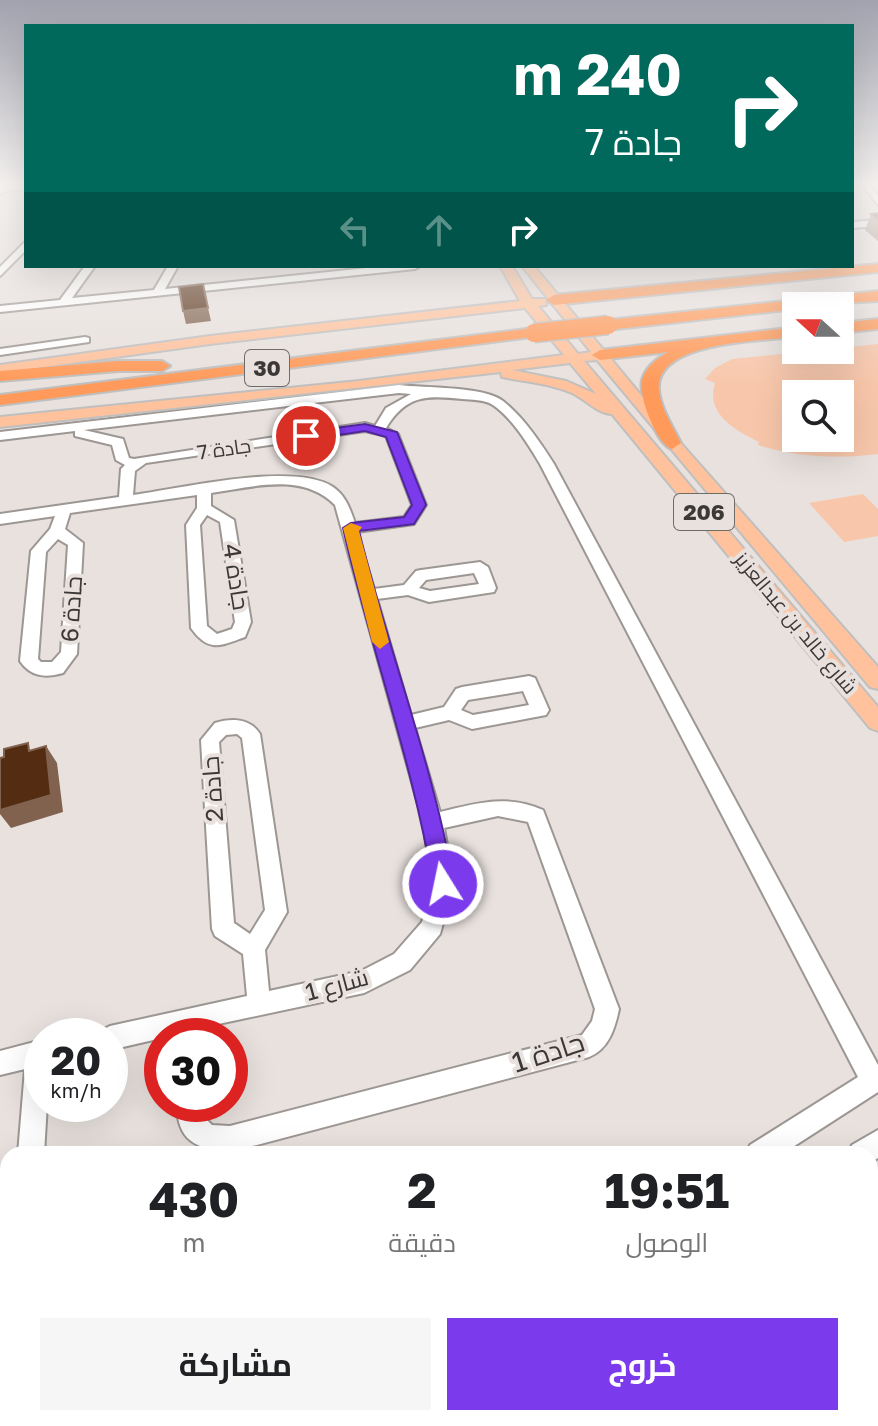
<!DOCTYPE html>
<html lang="ar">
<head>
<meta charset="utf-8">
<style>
  :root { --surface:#fff; --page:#f6f6f6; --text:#202124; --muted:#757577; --accent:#7c3aed }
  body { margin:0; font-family:"Golos Text",Cairo,sans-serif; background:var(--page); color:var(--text); direction:rtl; height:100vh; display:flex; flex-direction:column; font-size:30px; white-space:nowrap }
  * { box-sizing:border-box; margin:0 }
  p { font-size:26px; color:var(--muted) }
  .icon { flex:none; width:44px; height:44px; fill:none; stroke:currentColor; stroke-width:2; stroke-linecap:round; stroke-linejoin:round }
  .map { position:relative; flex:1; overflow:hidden; direction:ltr }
  .sheet { position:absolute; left:0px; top:1146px; width:878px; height:280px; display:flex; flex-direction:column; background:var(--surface); border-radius:24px 24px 0 0; box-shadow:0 8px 32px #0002; direction:rtl }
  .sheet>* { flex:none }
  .top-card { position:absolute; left:24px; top:24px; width:830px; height:244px; border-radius:0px; box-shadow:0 8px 32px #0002; direction:rtl; background:#00695c; color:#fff; overflow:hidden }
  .needle { width:52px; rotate:291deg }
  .controls { position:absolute; left:782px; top:292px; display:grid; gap:16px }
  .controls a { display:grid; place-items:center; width:72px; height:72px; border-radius:0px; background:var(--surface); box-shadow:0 8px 32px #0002; font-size:40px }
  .speed { position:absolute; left:24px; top:1018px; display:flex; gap:16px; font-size:40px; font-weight:700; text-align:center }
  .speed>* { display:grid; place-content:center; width:104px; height:104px; border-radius:50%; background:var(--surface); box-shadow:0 8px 32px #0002; line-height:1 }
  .speed small { font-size:20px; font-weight:400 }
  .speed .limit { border:12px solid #d22; background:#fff; color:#111 }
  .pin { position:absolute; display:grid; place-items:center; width:68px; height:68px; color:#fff; margin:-34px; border:4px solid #fff; border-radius:50%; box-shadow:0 2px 8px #0007 }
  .me { position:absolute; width:88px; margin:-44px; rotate:350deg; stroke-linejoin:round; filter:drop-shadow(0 0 6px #0008) }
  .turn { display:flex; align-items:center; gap:28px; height:168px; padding:0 40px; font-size:36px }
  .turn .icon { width:104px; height:104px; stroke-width:2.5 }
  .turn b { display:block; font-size:56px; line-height:68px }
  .lanes { display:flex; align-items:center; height:76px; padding:0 40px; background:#0003; justify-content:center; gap:40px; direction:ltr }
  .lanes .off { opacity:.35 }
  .eta { display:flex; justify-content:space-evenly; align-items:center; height:136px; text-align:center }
  .eta b { font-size:48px; font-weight:700; line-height:56px }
  .action { display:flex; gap:16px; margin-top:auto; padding:16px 40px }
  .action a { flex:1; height:92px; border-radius:0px; background:var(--accent); color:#fff; font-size:32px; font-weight:700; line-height:92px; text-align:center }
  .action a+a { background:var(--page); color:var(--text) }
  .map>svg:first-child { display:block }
  .green { fill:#f8c7ab; fill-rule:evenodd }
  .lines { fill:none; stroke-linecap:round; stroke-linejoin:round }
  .minor-casing { stroke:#9d9793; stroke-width:4 }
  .major-casing { stroke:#c0bfbf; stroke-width:4 }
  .highway-casing { stroke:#c0bfbf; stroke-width:4 }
  .minor { fill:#fff; fill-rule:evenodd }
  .major { fill:#ffc29c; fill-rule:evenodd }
  .highway { fill:#ff9a5a; fill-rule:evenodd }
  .highway-bridge-casing { stroke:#c0bfbf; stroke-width:21; stroke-linecap:butt }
  .highway-bridge { stroke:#ff9a5a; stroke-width:18 }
  .wall { fill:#9e8678 }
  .shaded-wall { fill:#80624f }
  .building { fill:#542c12; stroke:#80624f; stroke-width:2 }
  .route { fill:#7c3aed; stroke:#51269a; stroke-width:2 }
  .slow { fill:#f59e0b }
  .labels { text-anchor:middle; stroke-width:8; stroke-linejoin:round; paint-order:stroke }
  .far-street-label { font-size:20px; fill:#3b3837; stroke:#e8e1de }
  .shield { fill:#e8e1de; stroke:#6f6b69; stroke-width:2 }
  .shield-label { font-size:22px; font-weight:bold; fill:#3b3837 }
  .street-label { font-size:24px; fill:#3b3837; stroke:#e8e1de }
  .near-street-label { font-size:28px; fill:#3b3837; stroke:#e8e1de }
</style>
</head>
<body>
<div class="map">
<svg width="878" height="1426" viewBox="0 0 878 1426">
  <rect width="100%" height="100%" fill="#e8e1de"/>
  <path class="green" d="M 878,344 L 878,454 C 836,459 798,457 758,445 L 759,442 C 735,430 705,414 715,383 L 705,379 L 715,368 L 732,359 ZM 796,394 L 840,394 L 840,438 L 796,438 Z
    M 863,494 L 878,509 L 878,536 L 844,542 L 809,503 Z"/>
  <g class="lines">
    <defs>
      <path id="minor" d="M 26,184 L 26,190 L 9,190 L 0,194 L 0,187 Z
        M 862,184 L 870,184 L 878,196 L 878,205 Z
        M 878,220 L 878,226 L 852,228 L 852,222 Z
        M 26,241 L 26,250 L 0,276 L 0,267 Z
        M 85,266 L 95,266 L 72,298 L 154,290 L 168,266 L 178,266 L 165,289 L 386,266 L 420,266 L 415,269 L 0,312 L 0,306 L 60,300 Z
        M 85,337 L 89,338 L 89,342 L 0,355 L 0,349 Z
        M 399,385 C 424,388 484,386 503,401 C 524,418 540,442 554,464 L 878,1065 L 878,1092 L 782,1154 L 746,1154 L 750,1145 L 858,1077 L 540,464 C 528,444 512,418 493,405 C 484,399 471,400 462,399 C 427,395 406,395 386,428 L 398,434 L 426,505 L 414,524 L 357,532 L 374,589 L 404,585 L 416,571 L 421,570 L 480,562 L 488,567 L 496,588 L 494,592 L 429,602 L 408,595 L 377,599 L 411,715 L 444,707 L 456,689 L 462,687 L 529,676 L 535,678 L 549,710 L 546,715 L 472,729 L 449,720 L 415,728 L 440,812 C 477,803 507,794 543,810 L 619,1009 C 615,1028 609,1049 589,1057 L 230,1152 C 196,1149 177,1141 177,1104 L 203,1104 L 203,1116 L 212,1125 L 230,1126 L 582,1035 L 592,1021 L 595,1009 L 528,822 L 498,816 L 444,828 L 454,884 L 440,934 L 410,970 L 364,993 L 162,1036 L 162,1038 L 110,1050 L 110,1036 L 99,1036 L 102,1030 L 110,1026 L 247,996 L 243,954 L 215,936 L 212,929 L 201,740 L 215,723 C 231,718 250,718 260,734 L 287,912 L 265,950 L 269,991 L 361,971 L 394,954 L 422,922 L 432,884 L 423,822 L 335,505 C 302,472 253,487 211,493 L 211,506 L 234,520 L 251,622 L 245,637 C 220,646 209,653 191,628 L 186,525 L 197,508 L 197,495 L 70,513 L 65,529 L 83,543 L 77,654 L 63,673 C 45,678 31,677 20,661 L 31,551 L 50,529 L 55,516 L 0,524 L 0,514 L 119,497 L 121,469 L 125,465 L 116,460 L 112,445 L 75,436 L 75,431 L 0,440 L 0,432 ZM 399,393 L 411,394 L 386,408 L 375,426 L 365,423 L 134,459 L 129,458 L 123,439 L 84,430 ZM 365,431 L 386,436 L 412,505 L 404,517 L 355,523 C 350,509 346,496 333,487 C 294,461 180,489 133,495 L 135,471 L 146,463 ZM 207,515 L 220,522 L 235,622 L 232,629 L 217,634 L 207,626 L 200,525 ZM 58,539 L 68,545 L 61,652 L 52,662 L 41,662 L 38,659 L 46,552 ZM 474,573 L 479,584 L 430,591 L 419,588 L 426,580 ZM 523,691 L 529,705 L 473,715 L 461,710 L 468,700 ZM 237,734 L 242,738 L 265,910 L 250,934 L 234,923 L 219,742 L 226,735 Z
        M 42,1040 L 42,1104 L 47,1104 L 44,1154 L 18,1154 L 25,1069 L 0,1075 L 0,1051 Z
        M 878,1130 L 878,1158 L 870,1163 L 870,1154 L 848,1154 L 852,1145 Z
        M 8,1377 L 8,1407 L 0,1409 L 0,1379 Z
        M 114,1418 L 169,1418 L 166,1426 L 111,1426 Z"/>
      <path id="major" d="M 500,266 L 512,266 L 532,299 L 546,299 L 546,305 L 538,306 L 578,354 L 591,352 L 522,266 L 534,266 L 678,440 L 878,667 L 878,689 L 870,687 L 597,360 L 584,361 L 878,707 L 878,731 L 870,728 L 612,414 C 598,414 585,399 572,393 C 549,383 526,382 502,377 L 501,372 L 0,427 L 0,417 L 359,381 L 564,355 L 525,308 L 210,344 L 0,373 L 0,365 L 210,336 L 520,301 ZM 570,363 L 596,394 L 566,381 L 512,370 Z"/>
      <path id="highway" d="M 878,264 L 878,272 L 554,305 L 546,300 L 554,295 Z
        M 878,291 L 878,301 L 796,306 L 796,309 L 608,330 L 600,325 L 608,320 Z
        M 878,319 L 878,329 L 840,333 L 840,323 Z
        M 796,327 L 796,337 C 762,341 653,341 659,391 C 661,409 673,427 681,443 L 672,449 C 657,445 638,396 642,380 C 645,368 657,358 668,352 L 600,360 L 592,355 L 600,350 Z
        M 534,328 L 542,333 L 540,336 L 0,405 L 0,395 Z
        M 118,361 L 162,361 L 170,366 L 162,371 L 118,371 L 0,381 L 0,371 Z"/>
    </defs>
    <use href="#minor" class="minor-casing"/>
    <use href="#major" class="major-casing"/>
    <use href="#highway" class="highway-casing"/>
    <use href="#minor" class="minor"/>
    <use href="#major" class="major"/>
    <use href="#highway" class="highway"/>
    <defs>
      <path id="highway-bridge" d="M 534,333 L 608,325"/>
    </defs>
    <use href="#highway-bridge" class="highway-bridge-casing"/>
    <use href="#highway-bridge" class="highway-bridge"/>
  </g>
  <path class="wall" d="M 878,213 L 878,241 L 865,230 L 871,214 Z"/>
  <path class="shaded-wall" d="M 208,308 L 211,321 L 186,324 L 183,311 Z
    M 46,746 L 57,763 L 63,812 L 11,828 L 0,814 L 0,810 Z"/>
  <path class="building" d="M 878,213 L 878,220 L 871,214 Z
    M 203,284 L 208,308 L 183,311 L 179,287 Z
    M 28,743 L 29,751 L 46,746 L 51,795 L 0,810 L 0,758 L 4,757 L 4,749 Z"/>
  <linearGradient id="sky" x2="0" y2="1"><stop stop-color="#a1a2ae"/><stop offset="0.48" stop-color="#f5f2f0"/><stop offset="1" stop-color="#f5f2f0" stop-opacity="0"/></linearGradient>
  <rect width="878" height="384" fill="url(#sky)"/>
  <path class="route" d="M 365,424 L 397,432 L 426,505 L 414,524 L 359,531 C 388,650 433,764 454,884 L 451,890 L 443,893 L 436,890 L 433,884 C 413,763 370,647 343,528 L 351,523 L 404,517 L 412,505 L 386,437 L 365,431 L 306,440 L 299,436 L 306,432 Z"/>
  <path class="slow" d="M 351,523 L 362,527 L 359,531 L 389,642 L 380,649 L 372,642 L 343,528 Z"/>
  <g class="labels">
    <g class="far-street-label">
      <text transform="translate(224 449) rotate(-8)" y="7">جادة 7</text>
      <text transform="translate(796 623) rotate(50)" y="7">شارع خالد بن عبدالعزيز</text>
    </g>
    <g class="shield">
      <rect x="245" y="350" width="44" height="36" rx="6"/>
      <rect x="674" y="494" width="60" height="36" rx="6"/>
    </g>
    <g class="shield-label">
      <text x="267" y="376">30</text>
      <text x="704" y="520">206</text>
    </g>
    <g class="street-label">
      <text transform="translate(236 577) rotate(81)" y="8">جادة 4</text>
      <text transform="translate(72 609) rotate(-86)" y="8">جادة 6</text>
      <text transform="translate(213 789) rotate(-94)" y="8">جادة 2</text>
      <text transform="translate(337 985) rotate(-15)" y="8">شارع 1</text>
    </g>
    <g class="near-street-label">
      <text transform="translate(548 1052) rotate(-18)" y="10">جادة 1</text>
    </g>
  </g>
</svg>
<div class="controls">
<a><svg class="needle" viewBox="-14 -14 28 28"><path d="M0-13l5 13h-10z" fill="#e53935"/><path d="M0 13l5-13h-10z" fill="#757577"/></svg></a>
<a><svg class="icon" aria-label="search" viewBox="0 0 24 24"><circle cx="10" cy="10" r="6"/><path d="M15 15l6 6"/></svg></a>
</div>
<div class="speed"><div>20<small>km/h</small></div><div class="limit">30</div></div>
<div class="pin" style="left:306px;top:436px;background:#d93025"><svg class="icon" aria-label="arrive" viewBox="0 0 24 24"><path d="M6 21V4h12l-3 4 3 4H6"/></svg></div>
<svg class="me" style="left:443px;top:884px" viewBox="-20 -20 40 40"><circle r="17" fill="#7c3aed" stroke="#fff" stroke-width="3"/><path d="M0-11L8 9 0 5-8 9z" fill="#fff"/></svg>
<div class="top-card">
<div class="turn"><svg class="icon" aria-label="right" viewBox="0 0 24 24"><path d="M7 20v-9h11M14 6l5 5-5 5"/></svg><div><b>240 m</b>جادة 7</div></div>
<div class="lanes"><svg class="icon off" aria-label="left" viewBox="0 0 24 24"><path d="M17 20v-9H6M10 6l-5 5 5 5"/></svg><svg class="icon off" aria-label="ahead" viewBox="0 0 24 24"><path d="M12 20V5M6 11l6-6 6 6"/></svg><svg class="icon" aria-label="right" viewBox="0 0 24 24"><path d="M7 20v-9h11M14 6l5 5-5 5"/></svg></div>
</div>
<section class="sheet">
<div class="eta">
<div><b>19:51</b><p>الوصول</p></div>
<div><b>2</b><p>دقيقة</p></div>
<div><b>430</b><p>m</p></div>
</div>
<div class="action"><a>خروج</a><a>مشاركة</a></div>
</section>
</div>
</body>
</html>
